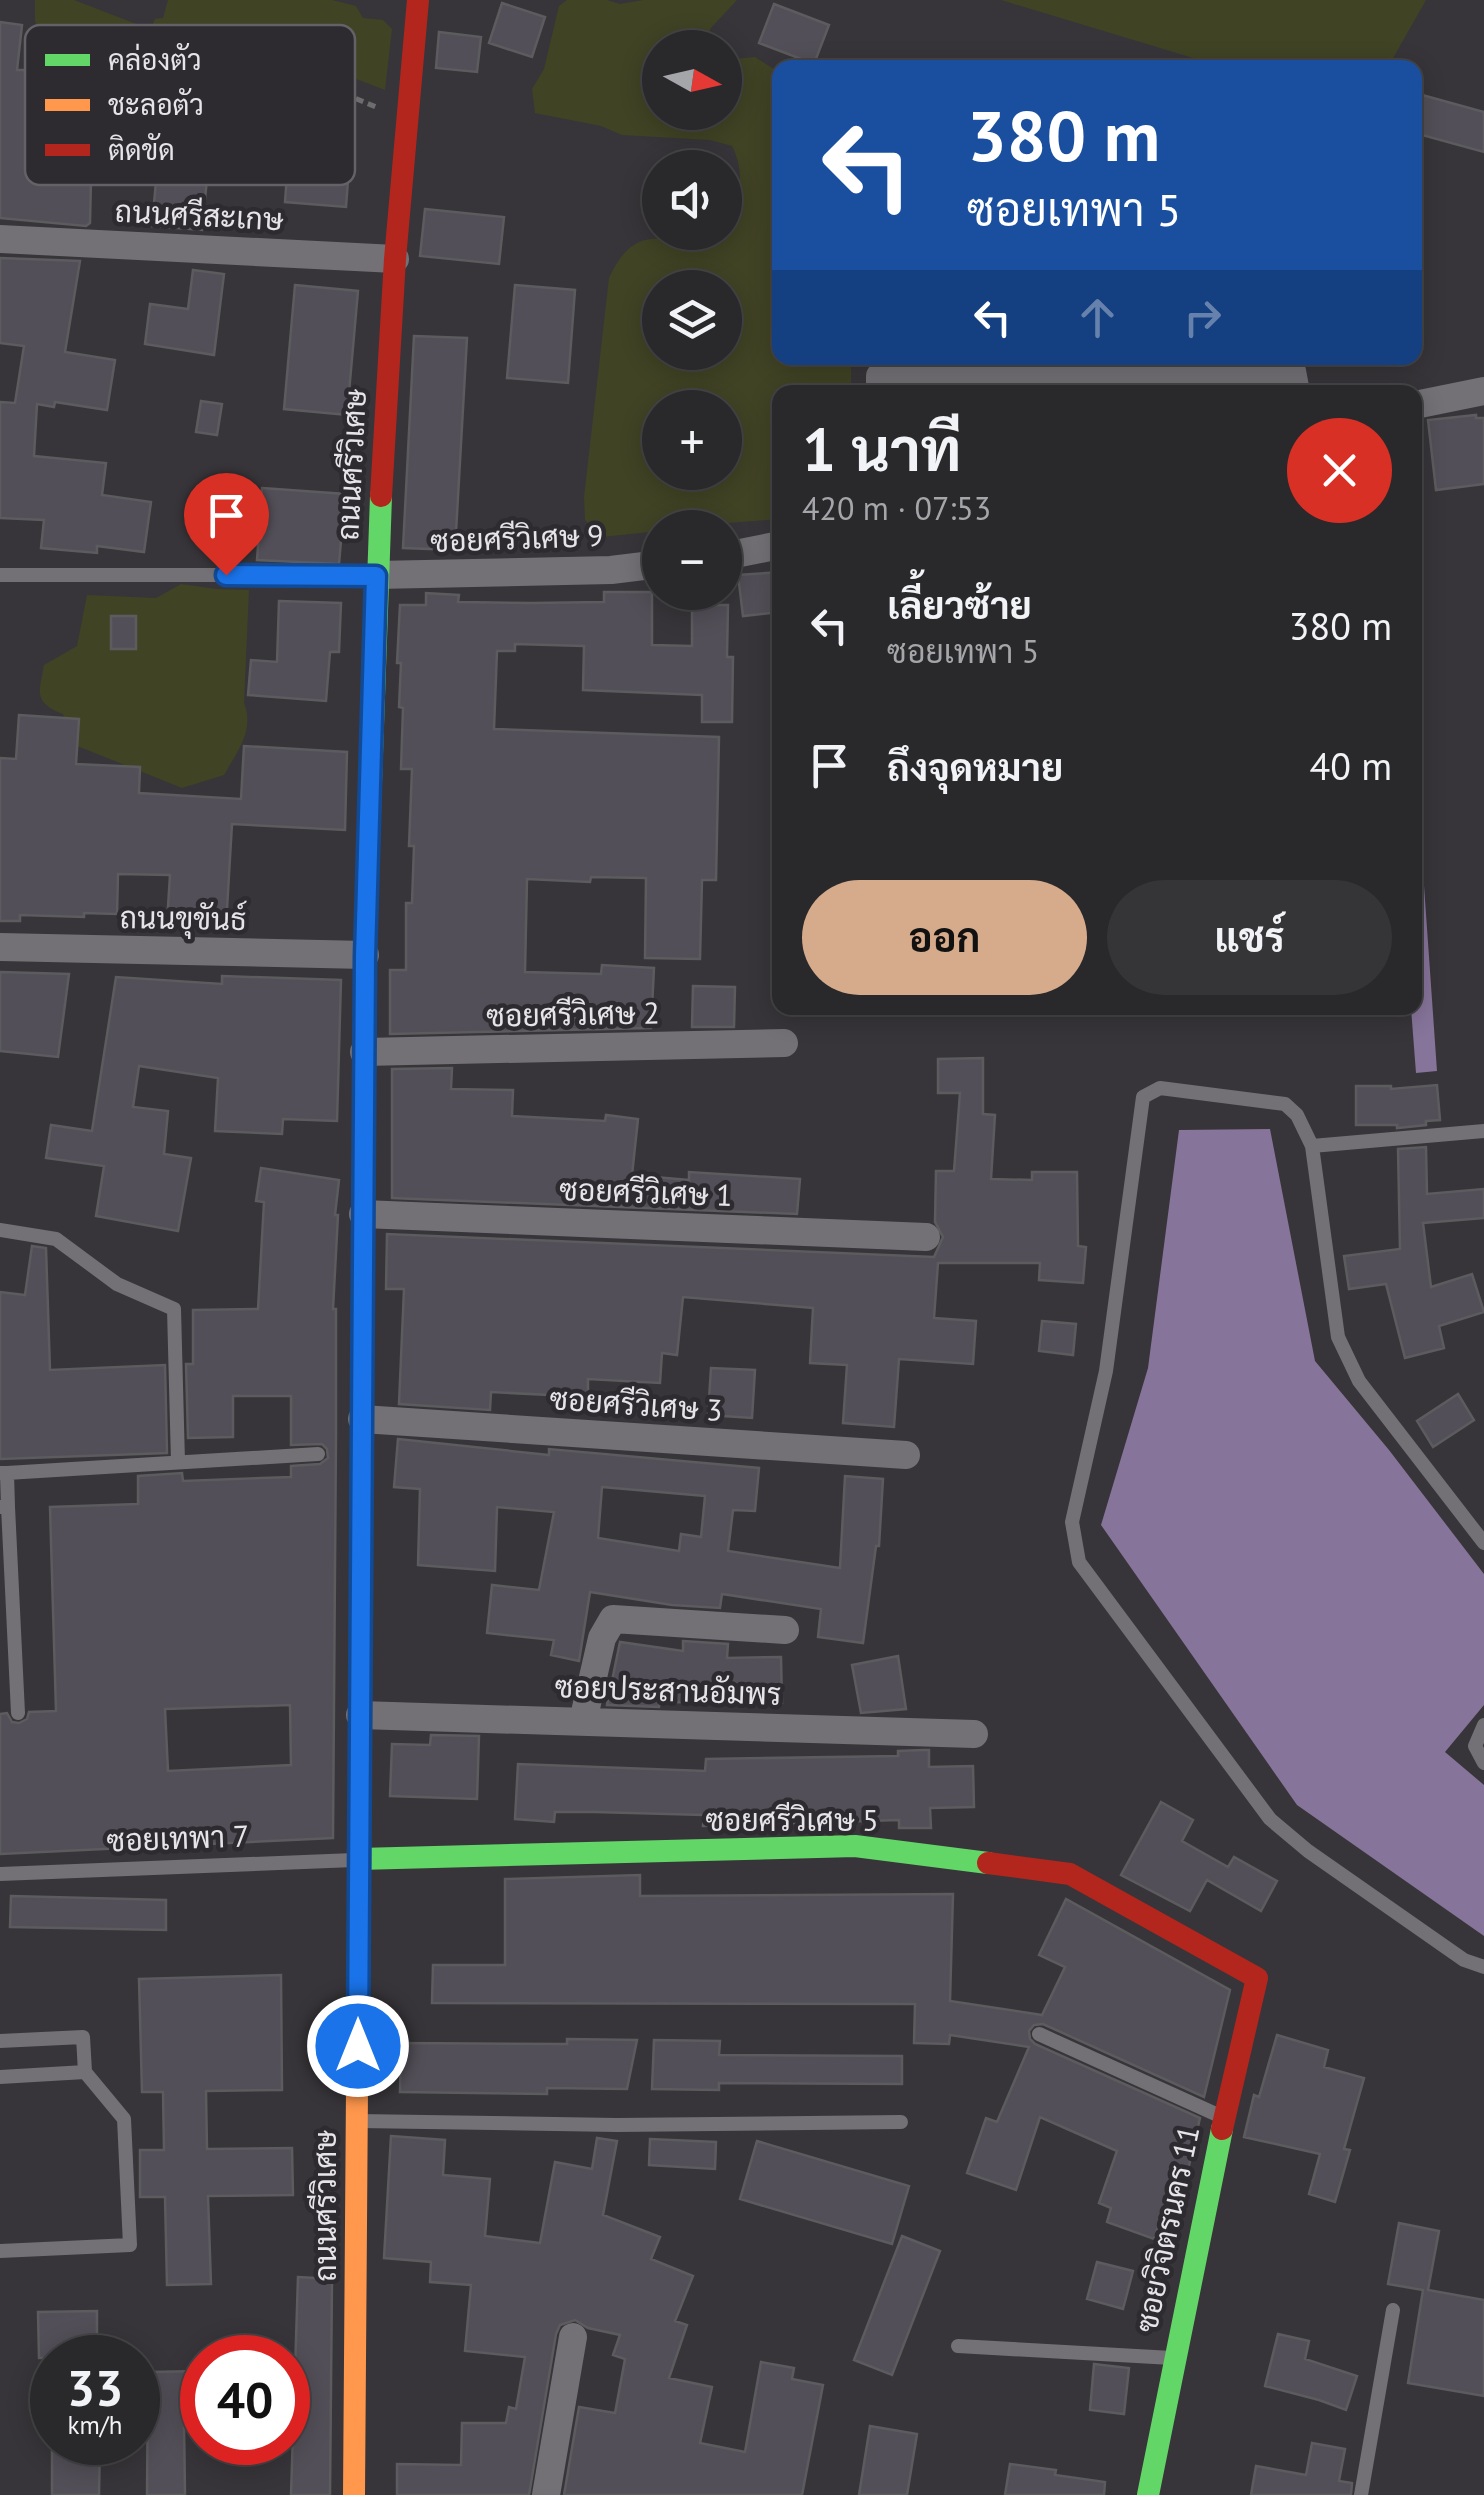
<!DOCTYPE html>
<html lang="th">
<head>
<meta charset="utf-8">
<style>
  :root { --surface:#29282b; --page:#353437; --text:#f1f3f6; --muted:#a5a6a9; --line:#454447; --accent:#d6ab8b }
  body { margin:0; font-family:"PT Sans",Sarabun,sans-serif; background:var(--page); color:var(--text); height:100vh; display:flex; flex-direction:column; font-size:38px; white-space:nowrap }
  * { box-sizing:border-box; margin:0 }
  p { font-size:32px; color:var(--muted) }
  .icon { flex:none; width:55px; height:55px; fill:none; stroke:currentColor; stroke-width:2; stroke-linecap:round; stroke-linejoin:round }
  .map { position:relative; flex:1; overflow:hidden }
  .side { position:absolute; left:772px; top:385px; width:650px; height:630px; display:flex; flex-direction:column; background:var(--surface); border-radius:20px; box-shadow:0 5px 25px #0003,0 0 0 2px var(--line) }
  .side>* { flex:none }
  .hud { position:absolute; left:772px; top:60px; width:650px; height:305px; border-radius:20px; box-shadow:0 5px 25px #0003,0 0 0 2px var(--line); background:#1a4fa0; color:#fff; overflow:hidden }
  .needle { width:65px; rotate:98deg }
  .buttons { position:absolute; left:642px; top:30px; display:grid; gap:20px }
  .buttons a { display:grid; place-items:center; width:100px; height:100px; border-radius:50%; background:var(--surface); box-shadow:0 5px 25px #0003,0 0 0 2px var(--line); font-size:50px }
  .speed { position:absolute; left:30px; top:2335px; display:flex; gap:20px; font-size:50px; font-weight:700; text-align:center }
  .speed>* { display:grid; place-content:center; width:130px; height:130px; border-radius:50%; background:var(--surface); box-shadow:0 5px 25px #0003,0 0 0 2px var(--line); line-height:1 }
  .speed small { font-size:25px; font-weight:400 }
  .speed .limit { border:15px solid #d22; background:#fff; color:#111 }
  .pin { position:absolute; display:grid; place-items:center; width:85px; height:85px; color:#fff; margin:-102px -42px; border-radius:50% 50% 50% 0; rotate:-45deg; box-shadow:0 0 10px #0007 }
  .pin .icon { rotate:45deg }
  .me { position:absolute; width:110px; margin:-55px; rotate:0deg; stroke-linejoin:round; filter:drop-shadow(0 0 8px #0008) }
  .turn { display:flex; align-items:center; gap:35px; height:210px; padding:0 30px; font-size:45px }
  .turn .icon { width:130px; height:130px; stroke-width:2.5 }
  .turn b { display:block; font-size:70px; line-height:85px }
  .lanes { display:flex; align-items:center; height:95px; padding:0 30px; background:#0003; justify-content:center; gap:50px; direction:ltr }
  .lanes .off { opacity:.35 }
  .round { display:grid; place-items:center; flex:none; width:105px; height:105px; border-radius:52px; background:var(--page) }
  .summary { display:flex; align-items:center; justify-content:space-between; height:170px; padding:0 30px }
  h1 { font-size:60px; font-weight:700; line-height:75px }
  .action { display:flex; gap:20px; margin-top:auto; padding:20px 30px }
  .action a { flex:1; height:115px; border-radius:60px; background:var(--accent); color:#111; font-size:40px; font-weight:700; line-height:115px; text-align:center }
  .action a+a { background:var(--page); color:var(--text) }
  ul { padding:0; list-style:none }
  li { display:flex; align-items:center; gap:30px; height:140px; padding:0 30px }
  li div { flex:1 }
  li b { display:block; font-size:38px }
  li em { font-style:normal }
  .map>svg:first-child { display:block }
  .green { fill:#414325; fill-rule:evenodd }
  .water { fill:#86749a }
  .building { fill:#534f58; stroke:#5c5b5e; stroke-width:2.5; fill-rule:evenodd }
  .lines { fill:none; stroke-linecap:round; stroke-linejoin:round }
  .path { stroke:#6d6c6f; stroke-width:5; stroke-dasharray:8 5; stroke-linecap:butt }
  .lane { stroke:#737175; stroke-width:14 }
  .street { stroke:#737175; stroke-width:28 }
  .fast { stroke:#63d668; stroke-width:22 }
  .slow { stroke:#ff974d; stroke-width:22 }
  .jam { stroke:#b3261e; stroke-width:22 }
  .route-casing { stroke:#114b97; stroke-width:25 }
  .route { stroke:#1a73e8; stroke-width:18 }
  .labels { text-anchor:middle; stroke-width:9; stroke-linejoin:round; paint-order:stroke }
  .street-label { font-size:30px; fill:#e6e4e8; stroke:#2d2a30 }
  .key { fill:#2d2a30; stroke:#646267; stroke-width:2.5 }
  .key-label { font-size:28px; fill:#e6e4e8 }
</style>
</head>
<body>
<div class="map">
<svg width="1484" height="2495" viewBox="0 0 1484 2495">
  <rect width="100%" height="100%" fill="#373539"/>
  <path class="green" d="M 35,0 L 74,0 L 144,27 L 150,57 L 146,74 L 73,73 L 48,59 L 35,21 Z
    M 168,0 L 332,0 L 356,6 L 363,18 L 383,20 L 392,29 L 385,90 L 317,64 L 287,58 L 256,35 C 240,40 163,40 149,33 L 155,19 L 163,18 Z
    M 567,0 L 607,0 L 620,4 L 643,0 L 737,0 L 710,29 L 711,47 L 660,48 L 660,112 L 725,112 L 725,56 L 733,59 L 755,57 L 780,73 L 780,358 L 851,358 L 851,392 L 780,392 L 780,519 L 660,528 L 660,531 L 601,537 L 585,520 L 584,497 L 609,278 C 632,228 657,236 703,246 L 715,233 L 725,232 L 725,221 C 743,200 744,169 732,146 L 710,140 L 622,135 L 601,126 L 535,113 L 532,89 L 544,69 L 559,6 ZM 660,288 L 725,288 L 725,352 L 660,352 ZM 660,408 L 725,408 L 725,472 L 660,472 Z
    M 1001,0 L 1426,0 L 1388,67 L 1223,67 Z
    M 181,584 L 216,589 L 249,590 L 244,703 C 255,730 237,752 224,775 L 182,788 L 75,745 L 63,714 C 33,702 39,693 44,665 L 77,646 L 87,595 L 156,598 Z"/>
  <path class="water" d="M 1415,757 L 1437,1071 L 1416,1073 L 1411,1008 L 1415,1008 Z
    M 1270,1129 L 1315,1361 L 1389,1450 L 1484,1574 L 1484,1705 L 1445,1752 L 1484,1785 L 1484,1936 L 1297,1805 L 1101,1525 L 1148,1368 L 1179,1130 Z"/>
  <path class="building" d="M 502,3 L 545,17 L 532,57 L 489,43 Z
    M 774,4 L 829,25 L 814,64 L 759,43 Z
    M 0,22 L 22,25 L 17,70 L 32,70 L 32,78 L 175,76 L 170,114 L 213,118 L 202,230 L 152,226 L 157,170 L 96,170 L 96,179 L 91,179 L 90,223 L 86,226 L 0,218 Z
    M 439,32 L 481,37 L 477,72 L 436,68 Z
    M 287,92 L 335,96 L 330,152 L 350,154 L 346,207 L 285,202 L 290,134 L 283,133 Z
    M 1415,93 L 1484,112 L 1484,152 L 1415,133 Z
    M 425,209 L 504,217 L 499,264 L 420,256 Z
    M 0,258 L 80,261 L 65,352 L 115,360 L 107,410 L 55,402 L 54,407 L 37,404 L 34,456 L 106,463 L 102,495 L 151,502 L 144,552 L 97,546 L 97,553 L 41,548 L 44,520 L 0,518 L 0,402 L 15,403 L 24,346 L 0,343 Z
    M 193,270 L 224,274 L 214,355 L 145,344 L 150,304 L 188,309 Z
    M 295,285 L 358,291 L 347,415 L 284,409 Z
    M 515,285 L 575,290 L 568,383 L 507,378 Z
    M 414,336 L 467,338 L 455,550 L 403,548 Z
    M 201,401 L 222,404 L 217,435 L 196,432 Z
    M 1476,415 L 1476,418 L 1484,418 L 1484,484 L 1436,490 L 1428,420 Z
    M 262,488 L 345,494 L 339,564 L 257,560 Z
    M 780,572 L 780,612 L 743,616 L 738,575 Z
    M 604,592 L 652,592 L 652,645 L 692,646 L 692,605 L 728,605 L 727,657 L 733,657 L 732,722 L 702,722 L 702,695 L 583,690 L 584,646 L 515,644 L 515,651 L 497,651 L 494,729 L 719,737 L 716,880 L 702,880 L 700,959 L 645,958 L 646,878 L 591,877 L 590,882 L 527,879 L 525,972 L 601,974 L 602,965 L 654,968 L 651,1028 L 390,1034 L 390,970 L 406,970 L 406,903 L 412,903 L 414,846 L 409,846 L 412,769 L 401,769 L 403,708 L 399,707 L 401,663 L 397,663 L 400,605 L 426,605 L 426,593 L 459,595 L 458,602 L 532,603 L 604,602 Z
    M 279,601 L 341,603 L 339,652 L 330,652 L 326,701 L 248,695 L 251,660 L 277,662 Z
    M 111,616 L 136,616 L 136,649 L 111,649 Z
    M 19,715 L 79,719 L 76,764 L 140,767 L 139,793 L 241,799 L 244,746 L 347,752 L 345,830 L 232,824 L 226,926 L 167,923 L 170,875 L 118,874 L 117,914 L 84,913 L 84,917 L 20,915 L 20,921 L 0,921 L 0,758 L 16,759 Z
    M 0,972 L 69,974 L 58,1057 L 0,1051 Z
    M 222,976 L 341,980 L 337,1121 L 283,1119 L 282,1134 L 215,1131 L 218,1078 L 139,1066 L 133,1107 L 168,1111 L 164,1154 L 191,1158 L 178,1231 L 96,1216 L 104,1166 L 46,1158 L 51,1125 L 92,1131 L 116,977 L 222,984 Z
    M 693,986 L 735,987 L 734,1027 L 692,1027 Z
    M 983,1058 L 983,1114 L 995,1115 L 991,1179 L 1032,1180 L 1032,1172 L 1077,1172 L 1078,1246 L 1086,1247 L 1083,1283 L 1039,1280 L 1040,1263 L 938,1263 L 934,1318 L 976,1321 L 973,1364 L 899,1359 L 894,1427 L 843,1423 L 847,1365 L 810,1363 L 813,1308 L 683,1297 L 677,1355 L 662,1353 L 660,1383 L 588,1379 L 588,1397 L 491,1392 L 490,1410 L 399,1404 L 404,1289 L 386,1289 L 387,1234 L 934,1257 L 943,1237 L 935,1222 L 936,1171 L 954,1171 L 960,1093 L 938,1093 L 938,1059 Z
    M 452,1068 L 451,1089 L 513,1090 L 512,1116 L 605,1121 L 606,1115 L 638,1119 L 632,1175 L 689,1180 L 689,1172 L 800,1179 L 797,1214 L 392,1198 L 392,1069 Z
    M 1437,1085 L 1440,1120 L 1426,1121 L 1426,1125 L 1397,1128 L 1397,1125 L 1356,1125 L 1356,1086 L 1391,1086 L 1391,1089 Z
    M 1426,1147 L 1427,1194 L 1484,1189 L 1484,1218 L 1423,1223 L 1431,1287 L 1472,1274 L 1484,1312 L 1439,1326 L 1444,1348 L 1405,1358 L 1386,1284 L 1349,1289 L 1344,1256 L 1400,1249 L 1398,1149 Z
    M 261,1168 L 339,1180 L 335,1215 L 338,1215 L 333,1309 L 336,1309 L 336,1434 L 333,1838 L 0,1854 L 0,1714 L 7,1713 L 12,1722 L 19,1723 L 27,1719 L 29,1712 L 56,1711 L 50,1507 L 138,1504 L 138,1476 L 182,1473 L 183,1481 L 291,1477 L 291,1466 L 320,1464 L 328,1458 L 327,1449 L 322,1444 L 291,1445 L 291,1396 L 233,1396 L 233,1437 L 188,1438 L 186,1364 L 193,1364 L 193,1310 L 258,1309 L 264,1202 L 256,1201 ZM 290,1705 L 291,1765 L 168,1771 L 165,1709 Z
    M 32,1246 L 46,1248 L 50,1370 L 165,1365 L 167,1453 L 0,1459 L 0,1292 L 25,1295 Z
    M 1042,1321 L 1076,1324 L 1073,1355 L 1039,1351 Z
    M 711,1368 L 755,1370 L 752,1418 L 708,1415 Z
    M 1458,1394 L 1474,1420 L 1433,1447 L 1417,1421 Z
    M 398,1439 L 549,1455 L 549,1449 L 759,1468 L 755,1511 L 733,1510 L 728,1551 L 840,1568 L 845,1476 L 883,1479 L 879,1546 L 876,1546 L 863,1643 L 818,1637 L 821,1609 L 722,1594 L 720,1608 L 672,1605 L 590,1592 L 579,1661 L 551,1655 L 554,1640 L 487,1633 L 492,1585 L 539,1590 L 554,1512 L 497,1507 L 495,1571 L 418,1565 L 420,1489 L 394,1487 ZM 602,1487 L 705,1496 L 701,1537 L 681,1534 L 679,1551 L 598,1538 Z
    M 683,1641 L 728,1644 L 727,1658 L 781,1657 L 782,1703 L 660,1702 L 659,1707 L 607,1705 L 620,1642 L 683,1651 Z
    M 898,1656 L 906,1709 L 861,1713 L 852,1665 Z
    M 431,1735 L 479,1736 L 477,1799 L 390,1796 L 392,1744 L 430,1745 Z
    M 924,1750 L 929,1750 L 929,1767 L 973,1766 L 974,1807 L 930,1808 L 931,1828 L 899,1828 L 899,1820 L 703,1826 L 704,1815 L 594,1812 L 555,1812 L 554,1822 L 515,1819 L 518,1764 L 705,1771 L 706,1759 L 898,1756 L 898,1751 Z
    M 1161,1802 L 1193,1820 L 1182,1841 L 1228,1867 L 1234,1857 L 1277,1881 L 1261,1911 L 1207,1880 L 1190,1911 L 1121,1875 Z
    M 640,1875 L 640,1896 L 953,1894 L 950,2001 L 1042,2015 L 1065,1967 L 1039,1955 L 1066,1899 L 1230,1990 L 1204,2097 L 1043,2024 L 1034,2025 L 1029,2031 L 1030,2039 L 1035,2044 L 1200,2118 L 1188,2170 L 1184,2180 L 1175,2176 L 1154,2239 L 1107,2222 L 1111,2208 L 1099,2203 L 1117,2151 L 1040,2117 L 1016,2190 L 967,2173 L 986,2118 L 997,2122 L 1029,2047 L 950,2035 L 949,2044 L 914,2043 L 915,2004 L 432,2003 L 433,1965 L 505,1965 L 505,1879 Z
    M 11,1896 L 166,1900 L 166,1930 L 10,1927 Z
    M 281,1975 L 282,2090 L 206,2091 L 207,2149 L 292,2148 L 293,2195 L 208,2196 L 211,2284 L 167,2285 L 165,2197 L 140,2197 L 140,2150 L 164,2150 L 163,2092 L 142,2092 L 139,1979 Z
    M 1277,2035 L 1328,2050 L 1324,2067 L 1364,2078 L 1344,2149 L 1350,2150 L 1335,2202 L 1309,2194 L 1320,2154 L 1244,2137 L 1254,2095 L 1259,2097 Z
    M 567,2039 L 637,2040 L 627,2089 L 547,2088 L 547,2094 L 400,2092 L 401,2043 L 567,2044 Z
    M 654,2040 L 720,2041 L 719,2055 L 902,2056 L 902,2084 L 719,2083 L 719,2090 L 652,2089 Z
    M 391,2136 L 445,2140 L 443,2175 L 490,2179 L 485,2236 L 540,2243 L 555,2162 L 592,2169 L 597,2138 L 617,2141 L 603,2215 L 660,2237 L 651,2259 L 693,2276 L 675,2321 L 687,2325 L 669,2378 L 712,2387 L 700,2443 L 745,2452 L 761,2362 L 794,2368 L 792,2379 L 823,2385 L 802,2495 L 564,2495 L 579,2407 L 615,2413 L 625,2359 L 613,2355 L 620,2335 L 588,2328 L 575,2320 L 560,2325 L 556,2334 L 529,2495 L 397,2495 L 397,2464 L 461,2465 L 462,2423 L 506,2423 L 509,2407 L 516,2409 L 525,2357 L 465,2351 L 471,2285 L 430,2282 L 431,2262 L 384,2258 Z
    M 650,2139 L 716,2142 L 715,2169 L 649,2165 Z
    M 757,2141 L 909,2186 L 892,2244 L 740,2199 Z
    M 1399,2223 L 1439,2231 L 1428,2290 L 1484,2300 L 1484,2396 L 1408,2383 L 1423,2290 L 1388,2284 Z
    M 902,2236 L 940,2251 L 892,2375 L 854,2360 Z
    M 1097,2262 L 1133,2271 L 1123,2309 L 1087,2299 Z
    M 298,2277 L 332,2279 L 330,2495 L 291,2495 Z
    M 97,2311 L 97,2358 L 39,2358 L 38,2312 Z
    M 1278,2334 L 1309,2341 L 1305,2359 L 1357,2376 L 1346,2410 L 1319,2400 L 1265,2386 Z
    M 1094,2364 L 1129,2368 L 1124,2414 L 1090,2410 Z
    M 202,2371 L 202,2423 L 184,2423 L 185,2495 L 147,2495 L 148,2372 Z
    M 870,2426 L 917,2434 L 907,2495 L 859,2495 Z
    M 52,2442 L 100,2442 L 99,2495 L 52,2495 Z
    M 1312,2443 L 1345,2449 L 1339,2481 L 1352,2483 L 1351,2495 L 1251,2495 L 1256,2466 L 1306,2475 Z
    M 1010,2464 L 1056,2470 L 1055,2475 L 1105,2482 L 1104,2495 L 1005,2495 Z"/>
  <g class="lines">
    <path class="path" d="M 257,67 L 321,84 L 376,107"/>
    <path class="lane" d="M 0,575 L 374,575
      M 1312,1146 L 1484,1131
      M 0,1230 L 56,1239 L 117,1284 L 174,1309 L 178,1462
      M 7,1473 L 318,1454
      M 0,1507 L 8,1507 L 7,1473 L 1,1473
      M 8,1507 L 18,1713
      M 1484,1543 L 1359,1381 L 1338,1337 L 1312,1146 L 1297,1115 L 1285,1104 L 1160,1088 L 1143,1097 L 1106,1371 L 1072,1522 L 1079,1562 L 1270,1819 L 1308,1851 L 1464,1960 L 1484,1967
      M 1484,1725 L 1475,1746 L 1484,1763
      M 0,1874 L 354,1860
      M 1039,2034 L 1220,2116
      M 0,2041 L 83,2037 L 85,2072 L 0,2077
      M 358,2121 L 617,2125 L 901,2122
      M 0,2251 L 130,2245 L 124,2119 L 85,2072
      M 958,2346 L 1172,2358
      M 1361,2495 L 1393,2310"/>
    <path class="street" d="M 0,239 L 395,259
      M 880,392 L 880,376 L 1292,371 L 1296,392
      M 1415,405 L 1484,391
      M 725,556 L 780,545
      M 376,575 L 611,570 L 660,564
      M 0,947 L 365,955
      M 364,1052 L 784,1043
      M 363,1214 L 926,1237
      M 362,1419 L 906,1455
      M 360,1715 L 974,1734
      M 583,1721 L 602,1638 L 613,1619 L 785,1630
      M 546,2495 L 573,2337"/>
    <path class="fast" d="M 359,1817 L 365,955 L 381,496
      M 359,1859 L 855,1846 L 988,1863
      M 1148,2495 L 1222,2129"/>
    <path class="slow" d="M 354,2495 L 359,1817"/>
    <path class="jam" d="M 381,496 L 395,259 L 418,0
      M 988,1863 L 1070,1874 L 1257,1978 L 1222,2129"/>
  </g>
  <g class="lines">
    <defs>
      <path id="route" d="M 226,575 L 376,576 L 365,956 L 358,2046"/>
    </defs>
    <use href="#route" class="route-casing"/>
    <use href="#route" class="route"/>
  </g>
  <g class="labels">
    <g class="street-label">
      <text transform="translate(199 216) rotate(3)" y="10">ถนนศรีสะเกษ</text>
      <text transform="translate(352 465) rotate(-87)" y="10">ถนนศรีวิเศษ</text>
      <text transform="translate(517 539) rotate(-2)" y="10">ซอยศรีวิเศษ 9</text>
      <text transform="translate(183 919) rotate(1)" y="10">ถนนขุขันธ์</text>
      <text transform="translate(573 1015) rotate(-1)" y="10">ซอยศรีวิเศษ 2</text>
      <text transform="translate(646 1193) rotate(2)" y="10">ซอยศรีวิเศษ 1</text>
      <text transform="translate(636 1405) rotate(4)" y="10">ซอยศรีวิเศษ 3</text>
      <text transform="translate(668 1691) rotate(2)" y="10">ซอยประสานอัมพร</text>
      <text x="792" y="1831">ซอยศรีวิเศษ 5</text>
      <text transform="translate(178 1839) rotate(-2)" y="10">ซอยเทพา 7</text>
      <text transform="translate(326 2206) rotate(-90)" y="10">ถนนศรีวิเศษ</text>
      <text transform="translate(1168 2229) rotate(-78)" y="10">ซอยวิจิตรนคร 11</text>
    </g>
  </g>
  <rect x="25" y="25" width="330" height="160" rx="15" class="key"/>
  <rect x="45" y="54" width="45" height="12" fill="#63d668"/>
  <rect x="45" y="99" width="45" height="12" fill="#ff974d"/>
  <rect x="45" y="144" width="45" height="12" fill="#b3261e"/>
  <g class="key-label">
    <text x="108" y="70">คล่องตัว</text>
    <text x="108" y="115">ชะลอตัว</text>
    <text x="108" y="160">ติดขัด</text>
  </g>
</svg>
<div class="buttons">
<a><svg class="needle" viewBox="-14 -14 28 28"><path d="M0-13l5 13h-10z" fill="#e53935"/><path d="M0 13l5-13h-10z" fill="#a5a6a9"/></svg></a>
<a><svg class="icon" aria-label="sound" viewBox="0 0 24 24"><path d="M4 9h4l5-4v14l-5-4H4zM17 9q2 3 0 6"/></svg></a>
<a><svg class="icon" aria-label="layers" viewBox="0 0 24 24"><path d="M12 4l9 5-9 5-9-5zM3 14l9 5 9-5"/></svg></a>
<a>+</a>
<a>−</a>
</div>
<div class="speed"><div>33<small>km/h</small></div><div class="limit">40</div></div>
<div class="pin" style="left:226px;top:575px;background:#d93025"><svg class="icon" aria-label="arrive" viewBox="0 0 24 24"><path d="M6 21V4h12l-3 4 3 4H6"/></svg></div>
<svg class="me" style="left:358px;top:2046px" viewBox="-20 -20 40 40"><circle r="17" fill="#1a73e8" stroke="#fff" stroke-width="3"/><path d="M0-11L8 9 0 5-8 9z" fill="#fff"/></svg>
<div class="hud">
<div class="turn"><svg class="icon" aria-label="left" viewBox="0 0 24 24"><path d="M17 20v-9H6M10 6l-5 5 5 5"/></svg><div><b>380 m</b>ซอยเทพา 5</div></div>
<div class="lanes"><svg class="icon" aria-label="left" viewBox="0 0 24 24"><path d="M17 20v-9H6M10 6l-5 5 5 5"/></svg><svg class="icon off" aria-label="ahead" viewBox="0 0 24 24"><path d="M12 20V5M6 11l6-6 6 6"/></svg><svg class="icon off" aria-label="right" viewBox="0 0 24 24"><path d="M7 20v-9h11M14 6l5 5-5 5"/></svg></div>
</div>
<section class="side">
<div class="summary"><div><h1>1 นาที</h1><p>420 m · 07:53</p></div><a class="round" style="background:#d93025;color:#fff"><svg class="icon" aria-label="close" viewBox="0 0 24 24"><path d="M6 6l12 12M18 6L6 18"/></svg></a></div>
<ul>
<li><svg class="icon" aria-label="left" viewBox="0 0 24 24"><path d="M17 20v-9H6M10 6l-5 5 5 5"/></svg><div><b>เลี้ยวซ้าย</b><p>ซอยเทพา 5</p></div><em>380 m</em></li>
<li><svg class="icon" aria-label="arrive" viewBox="0 0 24 24"><path d="M6 21V4h12l-3 4 3 4H6"/></svg><div><b>ถึงจุดหมาย</b></div><em>40 m</em></li>
</ul>
<div class="action"><a>ออก</a><a>แชร์</a></div>
</section>
</div>
</body>
</html>
